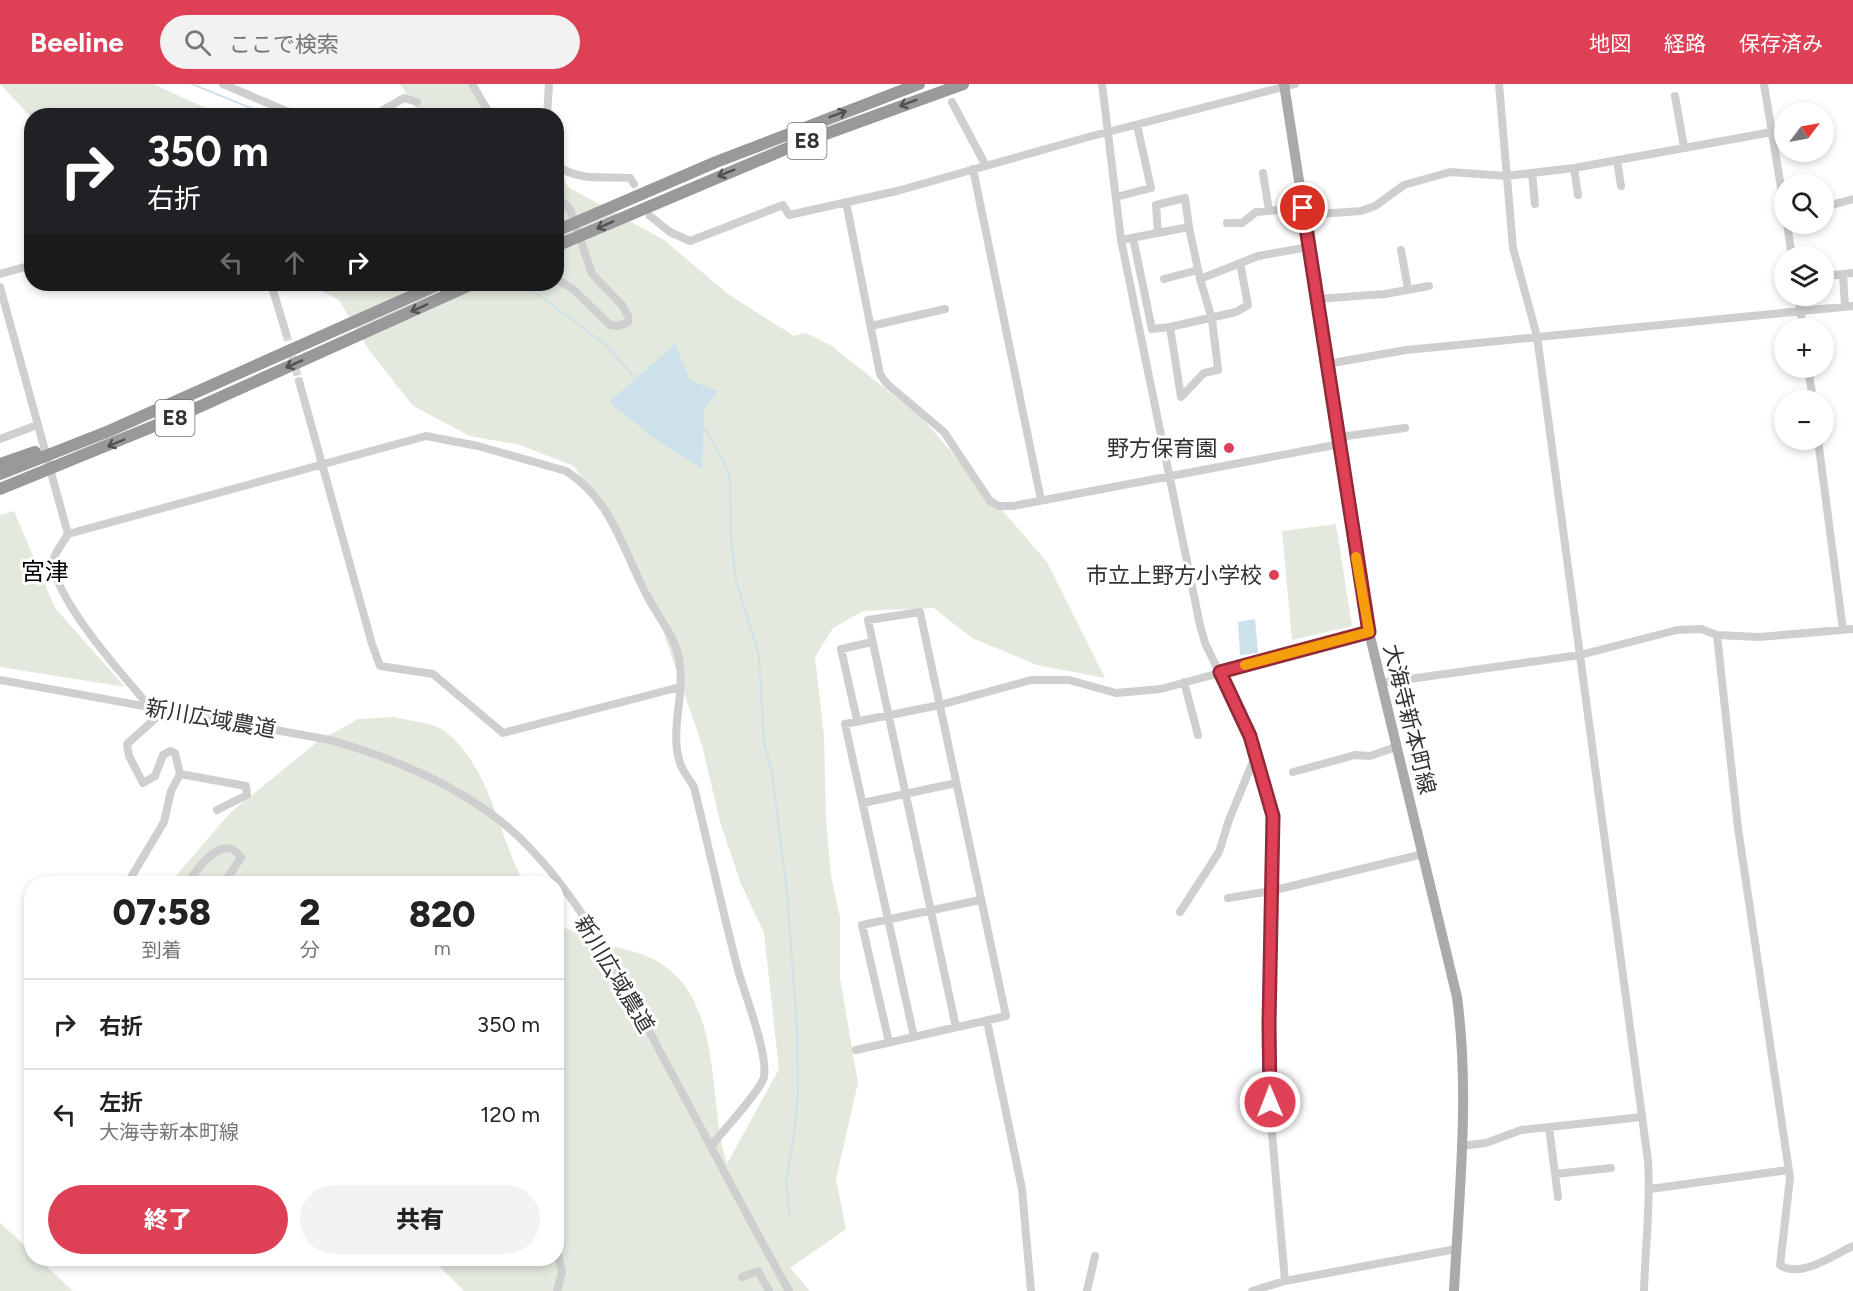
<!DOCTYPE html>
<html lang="ja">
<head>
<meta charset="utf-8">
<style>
  :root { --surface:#fff; --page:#f2f2f2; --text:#222; --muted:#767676; --line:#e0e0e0; --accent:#de4055 }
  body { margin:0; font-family:Figtree,"Noto Sans JP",sans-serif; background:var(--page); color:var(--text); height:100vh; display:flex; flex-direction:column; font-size:22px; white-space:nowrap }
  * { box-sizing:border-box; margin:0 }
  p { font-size:20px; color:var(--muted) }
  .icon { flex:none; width:33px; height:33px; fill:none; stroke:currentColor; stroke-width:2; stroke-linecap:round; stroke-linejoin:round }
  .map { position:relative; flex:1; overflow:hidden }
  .panel { position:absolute; left:24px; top:792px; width:540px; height:390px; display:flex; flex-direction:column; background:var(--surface); border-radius:24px; box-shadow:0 3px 9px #0003 }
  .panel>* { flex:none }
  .guide { position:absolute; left:24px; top:24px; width:540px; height:183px; border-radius:24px; box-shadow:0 3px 9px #0003; background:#202124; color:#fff; overflow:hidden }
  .needle { width:39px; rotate:58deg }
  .tools { position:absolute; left:1774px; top:18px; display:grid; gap:12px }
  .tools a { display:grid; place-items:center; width:60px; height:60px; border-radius:50%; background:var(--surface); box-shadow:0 3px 9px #0003; font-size:30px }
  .pin { position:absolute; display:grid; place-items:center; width:51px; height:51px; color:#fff; margin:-26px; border:3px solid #fff; border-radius:50%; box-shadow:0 2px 6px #0007 }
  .me { position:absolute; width:66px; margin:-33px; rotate:359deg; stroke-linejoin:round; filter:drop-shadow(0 0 4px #0008) }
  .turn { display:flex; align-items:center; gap:21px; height:126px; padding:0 24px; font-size:27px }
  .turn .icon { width:78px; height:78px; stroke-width:2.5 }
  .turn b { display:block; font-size:42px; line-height:51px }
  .lanes { display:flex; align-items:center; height:57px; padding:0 24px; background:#0003; justify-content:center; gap:30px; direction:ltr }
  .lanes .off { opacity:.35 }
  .eta { display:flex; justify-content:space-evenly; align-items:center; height:102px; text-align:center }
  .eta b { font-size:36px; font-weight:800; line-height:42px }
  .primary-button { display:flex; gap:12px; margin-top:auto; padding:12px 24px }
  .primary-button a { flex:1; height:69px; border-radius:36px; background:var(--accent); color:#fff; font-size:24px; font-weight:800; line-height:69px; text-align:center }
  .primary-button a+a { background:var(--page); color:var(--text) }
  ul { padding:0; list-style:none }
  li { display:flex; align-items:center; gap:18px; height:90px; padding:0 24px; border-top:2px solid var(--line) }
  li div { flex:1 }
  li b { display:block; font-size:22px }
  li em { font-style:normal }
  header { display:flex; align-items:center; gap:36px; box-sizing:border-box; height:84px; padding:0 30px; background:var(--accent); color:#fff }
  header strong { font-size:28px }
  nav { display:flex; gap:33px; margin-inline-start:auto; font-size:21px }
  .search { width:420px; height:54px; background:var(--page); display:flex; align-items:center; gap:15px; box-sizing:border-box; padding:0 21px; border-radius:33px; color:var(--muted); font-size:22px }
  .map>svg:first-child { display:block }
  .green { fill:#e3e9dc }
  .water { fill:#cce1ea }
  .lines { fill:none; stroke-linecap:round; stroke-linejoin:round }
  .stream { stroke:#cce1ea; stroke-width:2 }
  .minor-tunnel { stroke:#d6d6d6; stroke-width:8; stroke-dasharray:8 4; stroke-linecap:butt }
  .minor { stroke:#cfcfcf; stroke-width:8 }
  .major { stroke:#aaa; stroke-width:10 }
  .highway { stroke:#999; stroke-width:12 }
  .oneway { stroke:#515151 }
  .route-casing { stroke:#902a37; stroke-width:15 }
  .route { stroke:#de4055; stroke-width:10 }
  .slow { stroke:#f59e0b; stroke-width:10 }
  .poi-dot { fill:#de4055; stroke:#fff; stroke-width:2 }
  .labels { text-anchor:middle; stroke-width:6; stroke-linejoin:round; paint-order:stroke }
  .shield { fill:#fff; stroke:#707070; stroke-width:1.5 }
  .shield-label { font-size:21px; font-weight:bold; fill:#323232 }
  .poi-label { font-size:22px; fill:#323232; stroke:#fff; text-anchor:end }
  .street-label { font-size:22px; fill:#323232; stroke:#fff }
  .neighbourhood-label { font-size:24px; fill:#000; stroke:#fff }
</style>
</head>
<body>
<header>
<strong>Beeline</strong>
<div class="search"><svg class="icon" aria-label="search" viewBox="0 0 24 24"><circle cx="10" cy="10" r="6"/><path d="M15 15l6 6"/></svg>ここで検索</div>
<nav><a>地図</a><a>経路</a><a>保存済み</a></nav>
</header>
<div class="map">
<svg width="1853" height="1207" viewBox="0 0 1853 1207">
  <rect width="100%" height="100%" fill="#fff"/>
  <path class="green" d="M 0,0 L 153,0 L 221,31 L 31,33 Z
    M 400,0 L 468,0 L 486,31 L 420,31 Z
    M 557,84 L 568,103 L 664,156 L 728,210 L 794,252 L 806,249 L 832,262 L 923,335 L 1047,478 L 1105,594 L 1037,581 L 972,554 L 934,524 L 863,527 L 833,544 L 815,573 L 824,652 L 826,735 L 831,792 L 840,833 L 840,894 L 858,999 L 836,1095 L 846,1145 L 790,1184 L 810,1207 L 464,1207 L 432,1175 L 556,1174 L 557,841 C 573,847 590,855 608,861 C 622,865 638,868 651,874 C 726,911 706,1014 727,1080 L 779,985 L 764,849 L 741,800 L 720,738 L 702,661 L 649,506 L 627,464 L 574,382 L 520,361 L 470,352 L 413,322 L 369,266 L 339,216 L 308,200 L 556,200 Z
    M 14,427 L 55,524 L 125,603 L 0,583 L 0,431 Z
    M 1336,440 L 1352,542 L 1292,556 L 1282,447 Z
    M 394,633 C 408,637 432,638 443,646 C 492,683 497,750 524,799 L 169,800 L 230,729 L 317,658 L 358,635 Z
    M 0,1139 L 31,1167 L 32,1174 L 39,1175 L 73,1207 L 0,1207 Z"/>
  <path class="water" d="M 675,260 L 690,296 L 718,307 L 704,325 L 702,385 L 655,355 L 609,318 Z
    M 1255,535 L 1258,569 L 1240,571 L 1238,538 Z"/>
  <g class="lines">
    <path class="stream" d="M 192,0 L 270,32
      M 523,200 L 605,260 L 637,296
      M 703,342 L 720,370 L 730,394 L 731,453 L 736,496 L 759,572 L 764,658 L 772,689 L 787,809 L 797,943 L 798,1010 L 794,1050 L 786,1097 L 790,1134"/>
    <path class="minor-tunnel" d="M 286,249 L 299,297"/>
    <path class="minor" d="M 223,0 L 298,32
      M 472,0 L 491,32
      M 1102,0 L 1121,156 L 1200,541 L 1205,559 L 1250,652 L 1273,732 L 1269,939 L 1271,1038 L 1285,1197
      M 1499,0 L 1513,164 L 1537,252 L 1648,1077 C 1651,1121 1645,1164 1644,1207
      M 1764,0 L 1785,128
      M 1675,12 L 1684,63
      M 952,18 L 986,82
      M 373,32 L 404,14 L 417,18
      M 547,32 L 549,0
      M 1617,76 L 1621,102
      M 556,81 C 579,98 604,92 630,94 L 634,100
      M 1574,84 L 1578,111
      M 973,85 L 1041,416
      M 1263,89 L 1269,127
      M 1532,89 L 1535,120
      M 556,112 L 570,125 L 592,190 L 622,221 L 628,232 L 628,238 L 618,242 L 610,241 L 573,205 L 556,195
      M 1116,113 L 1151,104 L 1137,41
      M 846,118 L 880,290 L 887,300 L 944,348 L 990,417 L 999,422 L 1013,422 L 1340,360
      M 1824,123 L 1853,115
      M 1304,131 L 1361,127 L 1375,122 L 1404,101 L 1450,88 L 1506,92 L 1574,84 L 1772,48
      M 650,132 L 670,148 L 690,157 L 783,121 L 789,131 L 897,107 L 1092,52 L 1295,0
      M 1227,139 L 1242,139 L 1256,128 L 1303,124
      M 1787,140 L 1792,172
      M 1158,149 L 1156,121 L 1185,114 L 1189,143
      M 1133,154 L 1152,245 L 1170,243 L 1181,313 L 1204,289 L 1218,286 L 1212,235 L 1200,195
      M 1121,156 L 1189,143 L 1200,195 L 1258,172 L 1309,163
      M 1401,166 L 1408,205
      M 0,190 L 32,181
      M 1843,190 L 1845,223
      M 1824,192 L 1853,189
      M 1164,195 L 1198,186
      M 271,200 L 286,249
      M 0,203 L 68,450
      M 1798,212 L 1803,244
      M 1317,215 L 1385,210 L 1429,202
      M 871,242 L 945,225
      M 1170,243 L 1236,228 L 1248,221 L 1240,179
      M 1327,280 L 1406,266 L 1853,222
      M 1808,284 L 1813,316
      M 299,297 L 372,560 L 380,582 L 433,590 L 503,649 L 680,603
      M 1339,353 L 1405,344
      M 0,355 L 37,341
      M 1818,356 L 1843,546
      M 1717,551 L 1738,744 L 1790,1094 L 1780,1181 C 1801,1195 1833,1171 1853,1162
      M 0,596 L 330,656 C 387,672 441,694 490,729 C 568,785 620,892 664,975 C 706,1052 746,1131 789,1207
      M 1184,598 L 1198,651
      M 1381,599 L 1580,571 L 1677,546 L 1701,545 L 1717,551 L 1759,553 L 1853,545
      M 150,623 C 127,596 47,508 54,474 C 56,467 64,457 68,450 L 426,352 L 478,362 L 566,387 C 615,418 624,472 651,519 C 662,538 675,553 679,575 C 686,610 669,646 680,679 C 683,688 690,696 694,703 C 709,764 722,825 738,886 C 745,911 768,969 764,993 C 762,1005 722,1048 712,1061
      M 857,636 L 841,565 L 872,558
      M 1293,688 L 1355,671 L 1370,672 L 1396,663
      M 180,690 L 246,702 L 247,711 L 217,726
      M 863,719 L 956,699
      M 127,800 L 164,738 L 171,707 L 180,690 L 175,669 L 170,667 L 163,671 L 155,692 L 143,699 L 129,672 L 127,660 L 166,625
      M 188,800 C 197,783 225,747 241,774 L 223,800
      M 1228,814 L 1271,807 L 1423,770
      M 1180,828 L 1219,768 L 1229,736 L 1256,670
      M 987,937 L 1022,1105 L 1031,1207
      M 914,953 L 845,640 L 940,621 L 1031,596 L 1069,596 L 1116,609 L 1161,605 L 1369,548
      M 889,958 L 862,841 L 980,816
      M 856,966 L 1006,932 L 920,528 L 868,536 L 956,943
      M 1549,1043 L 1558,1113
      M 1461,1062 L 1486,1059 L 1521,1046 L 1642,1033
      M 1555,1090 L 1611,1084
      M 1650,1105 L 1788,1086
      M 556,1162 L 562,1188 L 557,1207
      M 742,1193 L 758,1187 L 769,1207
      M 1087,1207 L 1095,1172
      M 1252,1207 L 1285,1197 L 1456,1165"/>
    <path class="major" d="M 1284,0 L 1369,548 L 1457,913 C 1470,1010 1459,1110 1454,1207"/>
    <path class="highway" d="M 556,147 L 716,78 L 919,0
      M 556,162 L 795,61 L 963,0
      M 0,380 L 35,368
      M 0,390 L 109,347 L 439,200
      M 0,405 L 181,331 L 472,200"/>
  </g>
  <defs><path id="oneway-shaft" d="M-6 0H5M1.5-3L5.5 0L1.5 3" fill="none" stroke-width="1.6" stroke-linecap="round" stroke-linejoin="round" transform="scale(1.5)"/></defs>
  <g class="oneway">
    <use href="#oneway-shaft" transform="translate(908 19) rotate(160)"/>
    <use href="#oneway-shaft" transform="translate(838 30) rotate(-21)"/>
    <use href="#oneway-shaft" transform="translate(726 89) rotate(158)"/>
    <use href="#oneway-shaft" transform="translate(605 141) rotate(156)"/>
    <use href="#oneway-shaft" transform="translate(419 224) rotate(156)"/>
    <use href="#oneway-shaft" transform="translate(294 280) rotate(156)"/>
    <use href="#oneway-shaft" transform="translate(116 359) rotate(157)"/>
  </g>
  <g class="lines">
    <defs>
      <path id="route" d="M 1270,1018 L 1269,939 L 1273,732 L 1250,652 L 1220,588 L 1369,548 L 1303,124"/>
    </defs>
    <use href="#route" class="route-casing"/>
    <use href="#route" class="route"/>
    <path class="slow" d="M 1245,581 L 1369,548 L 1356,473"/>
  </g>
  <g class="poi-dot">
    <circle cx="1229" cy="364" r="6"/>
    <circle cx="1274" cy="491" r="6"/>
  </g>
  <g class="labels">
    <g class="shield">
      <rect x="787.5" y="39" width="39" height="36" rx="4.5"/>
      <rect x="155.5" y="316" width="39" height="36" rx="4.5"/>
    </g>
    <g class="shield-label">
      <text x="807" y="64">E8</text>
      <text x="175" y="341">E8</text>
    </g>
    <g class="poi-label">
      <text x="1217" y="372">野方保育園</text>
      <text x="1262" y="499">市立上野方小学校</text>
    </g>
    <g class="street-label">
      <text transform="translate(211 634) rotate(10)" y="8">新川広域農道</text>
      <text transform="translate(1410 635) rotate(76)" y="8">大海寺新本町線</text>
      <text transform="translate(615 890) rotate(59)" y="8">新川広域農道</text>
    </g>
    <g class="neighbourhood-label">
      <text x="45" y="496">宮津</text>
    </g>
  </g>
</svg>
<div class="tools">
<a><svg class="needle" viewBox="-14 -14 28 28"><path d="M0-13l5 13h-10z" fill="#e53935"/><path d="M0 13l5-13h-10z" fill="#767676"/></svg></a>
<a><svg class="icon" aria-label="search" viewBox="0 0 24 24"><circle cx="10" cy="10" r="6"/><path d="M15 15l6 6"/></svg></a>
<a><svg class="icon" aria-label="layers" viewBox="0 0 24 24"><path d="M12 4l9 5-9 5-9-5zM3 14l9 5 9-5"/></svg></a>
<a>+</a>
<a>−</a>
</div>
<div class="pin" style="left:1303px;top:124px;background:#d93025"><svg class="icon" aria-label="arrive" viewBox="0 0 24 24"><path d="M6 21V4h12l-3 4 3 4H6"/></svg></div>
<svg class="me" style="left:1270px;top:1018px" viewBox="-20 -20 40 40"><circle r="17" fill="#de4055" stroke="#fff" stroke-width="3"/><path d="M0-11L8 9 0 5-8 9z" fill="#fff"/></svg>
<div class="guide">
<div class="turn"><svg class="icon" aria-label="right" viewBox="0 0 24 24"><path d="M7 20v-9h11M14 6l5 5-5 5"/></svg><div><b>350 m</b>右折</div></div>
<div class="lanes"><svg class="icon off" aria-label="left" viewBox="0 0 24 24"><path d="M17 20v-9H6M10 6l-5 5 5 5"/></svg><svg class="icon off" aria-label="ahead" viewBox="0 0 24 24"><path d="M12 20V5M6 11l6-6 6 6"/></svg><svg class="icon" aria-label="right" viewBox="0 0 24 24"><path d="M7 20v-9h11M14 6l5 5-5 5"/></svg></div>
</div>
<section class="panel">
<div class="eta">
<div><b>07:58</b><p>到着</p></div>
<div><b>2</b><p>分</p></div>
<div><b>820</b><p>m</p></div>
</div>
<ul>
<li><svg class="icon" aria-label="right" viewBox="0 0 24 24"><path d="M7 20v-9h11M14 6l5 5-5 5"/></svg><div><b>右折</b></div><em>350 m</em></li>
<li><svg class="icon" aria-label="left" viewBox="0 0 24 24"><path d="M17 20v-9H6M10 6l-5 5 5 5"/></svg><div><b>左折</b><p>大海寺新本町線</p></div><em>120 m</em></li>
</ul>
<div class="primary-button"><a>終了</a><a>共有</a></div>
</section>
</div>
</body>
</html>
